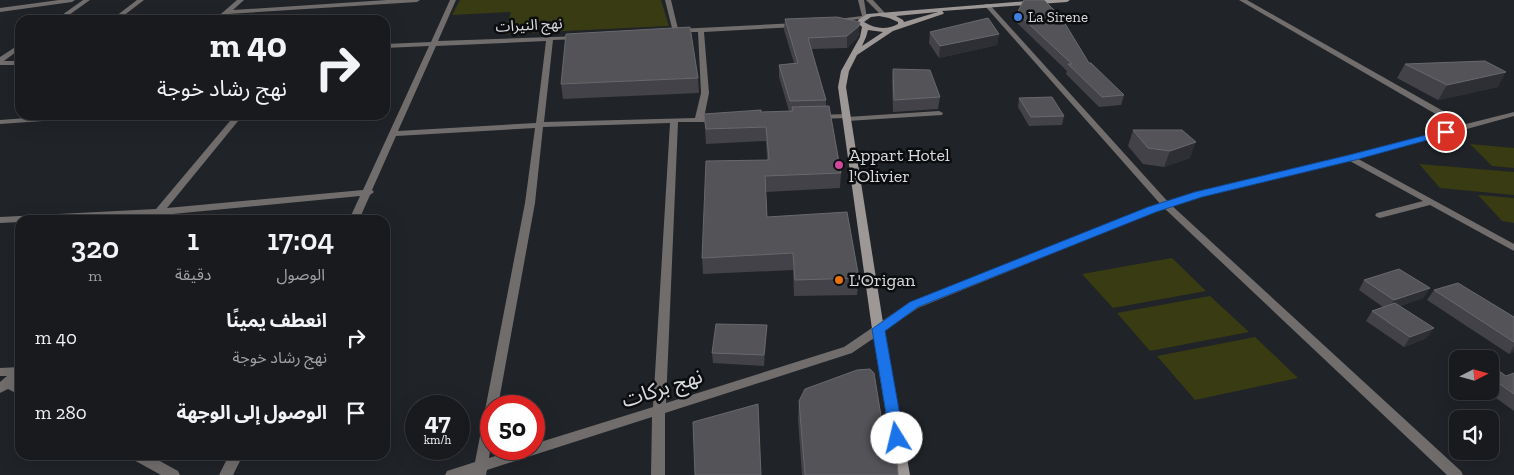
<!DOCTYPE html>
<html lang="ar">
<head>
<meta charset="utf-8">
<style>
  :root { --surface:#181a1e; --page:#212327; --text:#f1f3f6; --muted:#9fa1a4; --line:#36383c }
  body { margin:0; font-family:"Zilla Slab","Noto Sans Arabic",serif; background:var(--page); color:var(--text); direction:rtl; height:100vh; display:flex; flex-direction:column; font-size:19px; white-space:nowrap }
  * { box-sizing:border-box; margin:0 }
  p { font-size:16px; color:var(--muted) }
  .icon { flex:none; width:28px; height:28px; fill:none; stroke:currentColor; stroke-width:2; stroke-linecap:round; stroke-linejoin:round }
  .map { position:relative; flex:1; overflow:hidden; direction:ltr }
  .details { position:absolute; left:15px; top:215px; width:375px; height:245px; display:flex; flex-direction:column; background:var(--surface); border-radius:15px; box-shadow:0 5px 20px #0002,0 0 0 1px var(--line); direction:rtl }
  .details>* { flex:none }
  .top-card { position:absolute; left:15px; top:15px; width:375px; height:105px; border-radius:15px; box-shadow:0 5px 20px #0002,0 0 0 1px var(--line); direction:rtl; background:#181a1e; color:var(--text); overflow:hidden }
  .needle { width:32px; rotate:84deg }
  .fabs { position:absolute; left:1449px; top:350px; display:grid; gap:10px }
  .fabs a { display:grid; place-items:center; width:50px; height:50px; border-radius:10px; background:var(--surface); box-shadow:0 5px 20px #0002,0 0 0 1px var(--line); font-size:25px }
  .speed { position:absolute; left:405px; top:395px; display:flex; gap:10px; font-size:25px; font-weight:700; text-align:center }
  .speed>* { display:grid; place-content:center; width:65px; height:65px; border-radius:50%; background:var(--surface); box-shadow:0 5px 20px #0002,0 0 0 1px var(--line); line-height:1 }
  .speed small { font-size:12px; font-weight:400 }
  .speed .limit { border:8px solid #d22; background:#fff; color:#111 }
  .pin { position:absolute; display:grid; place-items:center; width:42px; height:42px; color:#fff; margin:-21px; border:2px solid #fff; border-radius:50%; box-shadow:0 1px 5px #0007 }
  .me { position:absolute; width:55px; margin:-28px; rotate:351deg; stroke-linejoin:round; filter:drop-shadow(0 0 4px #0008) }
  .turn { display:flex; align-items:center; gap:18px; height:105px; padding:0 20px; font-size:22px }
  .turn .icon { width:65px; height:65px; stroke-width:2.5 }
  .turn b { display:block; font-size:35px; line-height:42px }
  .eta { display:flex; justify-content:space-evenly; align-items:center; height:85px; text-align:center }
  .eta b { font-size:30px; font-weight:600; line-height:35px }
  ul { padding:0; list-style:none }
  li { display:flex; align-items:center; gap:15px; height:75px; padding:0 20px }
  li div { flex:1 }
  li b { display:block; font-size:19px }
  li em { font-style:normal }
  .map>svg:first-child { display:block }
  .green { fill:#393b13 }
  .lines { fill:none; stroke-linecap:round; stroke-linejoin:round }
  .service { fill:#706d6c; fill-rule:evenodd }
  .minor { fill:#706d6c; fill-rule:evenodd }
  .secondary { fill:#9d9796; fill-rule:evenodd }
  .wall { fill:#434248 }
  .shaded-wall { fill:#2e2f35 }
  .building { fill:#535358; stroke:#68686d }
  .route { fill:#1a73e8; stroke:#114b97 }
  .shop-dot { fill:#3f7fe0; stroke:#0b0d0f; stroke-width:2 }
  .hotel-dot { fill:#d1479c; stroke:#0b0d0f; stroke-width:2 }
  .food-dot { fill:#e8710a; stroke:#0b0d0f; stroke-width:2 }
  .labels { text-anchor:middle; stroke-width:5; stroke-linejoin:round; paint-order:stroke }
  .far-poi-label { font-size:15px; fill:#d9dbde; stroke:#0b0d0f; text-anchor:start }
  .far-street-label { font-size:15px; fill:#d9dbde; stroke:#0b0d0f }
  .poi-label { font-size:18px; fill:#d9dbde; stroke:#0b0d0f; text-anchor:start }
  .near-street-label { font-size:21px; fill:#d9dbde; stroke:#0b0d0f }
</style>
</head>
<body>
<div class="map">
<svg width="1514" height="475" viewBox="0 0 1514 475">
  <rect width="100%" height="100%" fill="#202328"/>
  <path class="green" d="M 460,0 L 661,0 L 669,26 L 504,34 L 511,12 L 452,15 Z
    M 1470,144 L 1514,148 L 1514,168 L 1492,166 Z
    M 1419,164 L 1514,172 L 1514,195 L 1440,188 Z
    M 1478,195 L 1514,198 L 1514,223 L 1502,221 Z
    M 1172,258 L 1206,291 L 1113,308 L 1082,274 Z
    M 1210,296 L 1249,332 L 1150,351 L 1117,313 Z
    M 1255,337 L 1298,378 L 1195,400 L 1157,356 Z"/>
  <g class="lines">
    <path class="service" d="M 985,4 L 989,4 L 1169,203 L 1461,471 L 1463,475 L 1447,475 L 1163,207 L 985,6 Z
      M 939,111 L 943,113 L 942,115 L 847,121 L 843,119 L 847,117 Z
      M 1351,155 L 1514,244 L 1514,251 L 1430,205 L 1380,218 L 1377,217 L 1375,215 L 1377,213 L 1423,201 L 1348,160 L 1347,158 Z"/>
    <path class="minor" d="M 59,0 L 75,0 L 72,2 L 0,12 L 0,8 Z
      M 83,0 L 90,0 L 62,20 L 55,20 Z
      M 137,0 L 144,0 L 118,20 L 111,20 Z
      M 237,0 L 244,0 L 233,10 L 387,0 L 420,0 L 417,2 L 228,14 L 221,20 L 214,20 Z
      M 450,0 L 456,0 L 438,41 L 581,36 L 582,37 L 579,39 L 553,40 L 544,122 L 695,118 L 701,93 L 698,32 L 673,32 L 665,0 L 671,0 L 678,29 L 796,23 L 799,25 L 796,27 L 704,32 L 709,93 L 704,118 L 718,118 L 722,120 L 718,122 L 678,122 L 666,403 L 844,347 L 910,302 L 1149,208 L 1195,192 L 1349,156 L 1458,127 L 1239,0 L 1247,0 L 1466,124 L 1514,112 L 1514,116 L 1354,160 L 1201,196 L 1155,212 L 918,308 L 852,353 L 665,413 L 665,475 L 651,475 L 652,417 L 487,470 L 486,475 L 445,475 L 447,471 L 475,462 L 525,203 L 535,128 L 396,136 L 372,190 L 374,192 L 370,195 L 359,220 L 349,220 L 360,196 L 162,215 L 157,220 L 147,220 L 151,215 L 58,220 L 20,220 L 20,222 L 0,223 L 0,217 L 156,209 L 235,115 L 243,115 L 167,208 L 363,190 L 429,46 L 385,48 L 385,44 L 431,42 ZM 546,41 L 536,123 L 398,131 L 436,46 ZM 670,123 L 653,407 L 534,444 L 534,449 L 518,449 L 489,458 L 491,445 L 491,406 L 498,406 L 535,203 L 543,127 Z
      M 858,0 L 864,0 L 867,18 L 836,22 L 835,21 L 838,19 L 862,16 Z
      M 866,0 L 873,0 L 886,14 L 886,16 L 882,16 Z
      M 20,44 L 20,49 L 4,61 L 20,61 L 20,65 L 0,65 L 0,57 Z
      M 846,114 L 849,114 L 849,118 L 817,119 L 813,117 L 817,115 Z
      M 65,115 L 104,115 L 100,117 L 0,124 L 0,120 Z
      M 20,367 L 20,378 L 16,382 L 20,384 L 20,395 L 8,389 L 0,393 L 0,382 L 7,376 L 0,376 L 0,368 Z
      M 130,455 L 149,455 L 178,471 L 180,475 L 161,475 L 132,459 Z
      M 229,455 L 243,455 L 233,475 L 219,475 Z"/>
    <path class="secondary" d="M 1040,0 L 1070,0 L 1067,2 L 942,11 L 944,13 L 943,14 L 893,31 L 857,55 L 849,71 L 846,87 L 884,329 L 910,475 L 896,475 L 872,329 L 838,87 L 841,71 L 860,37 L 862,27 L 858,23 L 858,20 L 867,14 ZM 938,12 L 904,22 L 903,20 L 896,16 ZM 879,16 L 889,18 L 898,22 L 898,24 C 887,30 875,29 864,22 L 871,17 ZM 868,30 L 883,32 L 862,46 L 866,37 Z"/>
  </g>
  <path class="wall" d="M 1017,13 L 1089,63 L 1124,95 L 1121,105 L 1099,107 L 1066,74 L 1067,71 L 1015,21 Z
    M 785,19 L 859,33 L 858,37 L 847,48 L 811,49 L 826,100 L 826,106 L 841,173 L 840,188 L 766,192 L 767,217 L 859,278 L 857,295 L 794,296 L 793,270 L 703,274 L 702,258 L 767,160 L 766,141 L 706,144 L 704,114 L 789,111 L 779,77 L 779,65 L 794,63 L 784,30 Z
    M 930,32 L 999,34 L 997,45 L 939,58 L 929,43 Z
    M 1405,64 L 1498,87 L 1438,100 L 1397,78 Z
    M 893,69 L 940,97 L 938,109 L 893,112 L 892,81 Z
    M 698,78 L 699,93 L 563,99 L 561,84 Z
    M 1019,98 L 1064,116 L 1062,125 L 1029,126 L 1018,107 Z
    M 1133,130 L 1190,158 L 1164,167 L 1143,164 L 1128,146 Z
    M 1364,280 L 1430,288 L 1423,298 L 1400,306 L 1427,338 L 1404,347 L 1366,321 L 1372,311 L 1383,307 L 1359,290 Z
    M 1434,290 L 1514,317 L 1514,352 L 1509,354 L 1427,300 Z
    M 767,325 L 764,366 L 713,363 L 712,353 Z
    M 1490,369 L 1506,376 L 1514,373 L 1514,411 L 1489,393 L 1477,397 L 1469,391 L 1490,391 Z
    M 799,401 L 882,422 L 898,475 L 802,475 L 798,420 Z"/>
  <path class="shaded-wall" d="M 860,22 L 858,37 L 847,48 L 847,36 Z
    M 999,34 L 997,45 L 939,58 L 940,46 Z
    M 1506,72 L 1498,87 L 1438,100 L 1447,85 Z
    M 1196,142 L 1190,158 L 1164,167 L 1170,151 Z
    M 1430,288 L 1423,298 L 1388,310 L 1394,300 Z
    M 767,325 L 766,336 L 764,366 L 764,355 Z
    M 1434,328 L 1427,338 L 1404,347 L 1410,337 Z
    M 1514,346 L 1514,352 L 1509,354 Z
    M 1497,382 L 1489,393 L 1477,397 L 1481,391 L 1490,391 L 1490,385 Z"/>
  <path class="building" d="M 1024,0 L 1044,0 L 1061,17 L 1089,63 L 1091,63 L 1124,95 L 1102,97 L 1068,64 L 1072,64 L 1017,13 Z
    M 837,17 L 860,22 L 859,26 L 847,36 L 808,38 L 826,100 L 790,101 L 779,65 L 798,63 L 785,19 Z
    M 988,18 L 999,34 L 940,46 L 930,32 Z
    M 690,27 L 698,78 L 561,84 L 566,34 Z
    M 1485,61 L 1506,72 L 1447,85 L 1405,64 Z
    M 893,69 L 930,70 L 940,97 L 894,100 Z
    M 1052,97 L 1064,116 L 1031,117 L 1019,98 Z
    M 829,106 L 841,173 L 765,176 L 767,217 L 847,212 L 859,278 L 795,280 L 793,253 L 702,258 L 706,161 L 769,160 L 766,127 L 706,129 L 704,114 L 761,110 L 761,112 L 793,111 L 792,107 Z
    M 1133,130 L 1182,130 L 1196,142 L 1170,151 L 1148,148 Z
    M 1399,269 L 1430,288 L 1394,300 L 1364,280 Z
    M 1458,283 L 1514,317 L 1514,342 L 1434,290 Z
    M 1395,303 L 1434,328 L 1410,337 L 1372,311 Z
    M 716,324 L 767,325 L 764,355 L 712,353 Z
    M 1495,368 L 1506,376 L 1514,373 L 1514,394 L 1497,382 L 1490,385 L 1490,369 Z
    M 870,369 L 874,373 L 882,422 L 892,424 L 897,456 L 898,475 L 805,475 L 799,401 L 805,389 L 857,370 Z
    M 758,404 L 761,475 L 695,475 L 693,422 Z"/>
  <path class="route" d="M 1446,130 L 1449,130 L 1449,134 L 1355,160 L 1202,197 L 1156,212 L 918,307 L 885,331 L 904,438 L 902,443 L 897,444 L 891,443 L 872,329 L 910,302 L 1148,207 L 1195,192 L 1349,155 Z"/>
  <circle class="shop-dot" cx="1018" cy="17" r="5"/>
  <circle class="hotel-dot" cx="839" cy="165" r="5"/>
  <circle class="food-dot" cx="839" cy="280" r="5"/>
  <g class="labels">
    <g class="far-poi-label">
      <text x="1028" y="22">La Sirene</text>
    </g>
    <g class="far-street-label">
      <text transform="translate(529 25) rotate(-3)" y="5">نهج النيرات</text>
    </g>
    <g class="poi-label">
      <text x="849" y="161">Appart Hotel<tspan x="849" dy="21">l'Olivier</tspan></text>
      <text x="849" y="286">L'Origan</text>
    </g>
    <g class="near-street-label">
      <text transform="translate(662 388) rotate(-18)" y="7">نهج بركات</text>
    </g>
  </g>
</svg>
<div class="fabs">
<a><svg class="needle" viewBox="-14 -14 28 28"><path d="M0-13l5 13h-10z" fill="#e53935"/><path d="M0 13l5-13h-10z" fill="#9fa1a4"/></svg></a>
<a><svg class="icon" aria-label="sound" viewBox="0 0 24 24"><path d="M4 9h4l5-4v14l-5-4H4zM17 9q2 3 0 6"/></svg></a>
</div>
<div class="speed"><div>47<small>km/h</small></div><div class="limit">50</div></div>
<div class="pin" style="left:1446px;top:132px;background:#d93025"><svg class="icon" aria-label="arrive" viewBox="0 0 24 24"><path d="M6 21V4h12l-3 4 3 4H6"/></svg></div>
<svg class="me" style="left:897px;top:438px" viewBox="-20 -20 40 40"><circle r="19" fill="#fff"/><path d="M0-13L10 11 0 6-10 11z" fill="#1a73e8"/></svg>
<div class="top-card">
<div class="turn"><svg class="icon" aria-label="right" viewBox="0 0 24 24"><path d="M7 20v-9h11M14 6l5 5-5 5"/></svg><div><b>40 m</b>نهج رشاد خوجة</div></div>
</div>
<section class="details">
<div class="eta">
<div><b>17:04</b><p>الوصول</p></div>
<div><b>1</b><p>دقيقة</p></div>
<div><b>320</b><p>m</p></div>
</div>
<ul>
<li><svg class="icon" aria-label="right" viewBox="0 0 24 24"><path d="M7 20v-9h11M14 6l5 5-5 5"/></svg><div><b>انعطف يمينًا</b><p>نهج رشاد خوجة</p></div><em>40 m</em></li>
<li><svg class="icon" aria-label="arrive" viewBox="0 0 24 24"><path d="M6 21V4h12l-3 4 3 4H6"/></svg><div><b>الوصول إلى الوجهة</b></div><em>280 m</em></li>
</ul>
</section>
</div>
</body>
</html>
